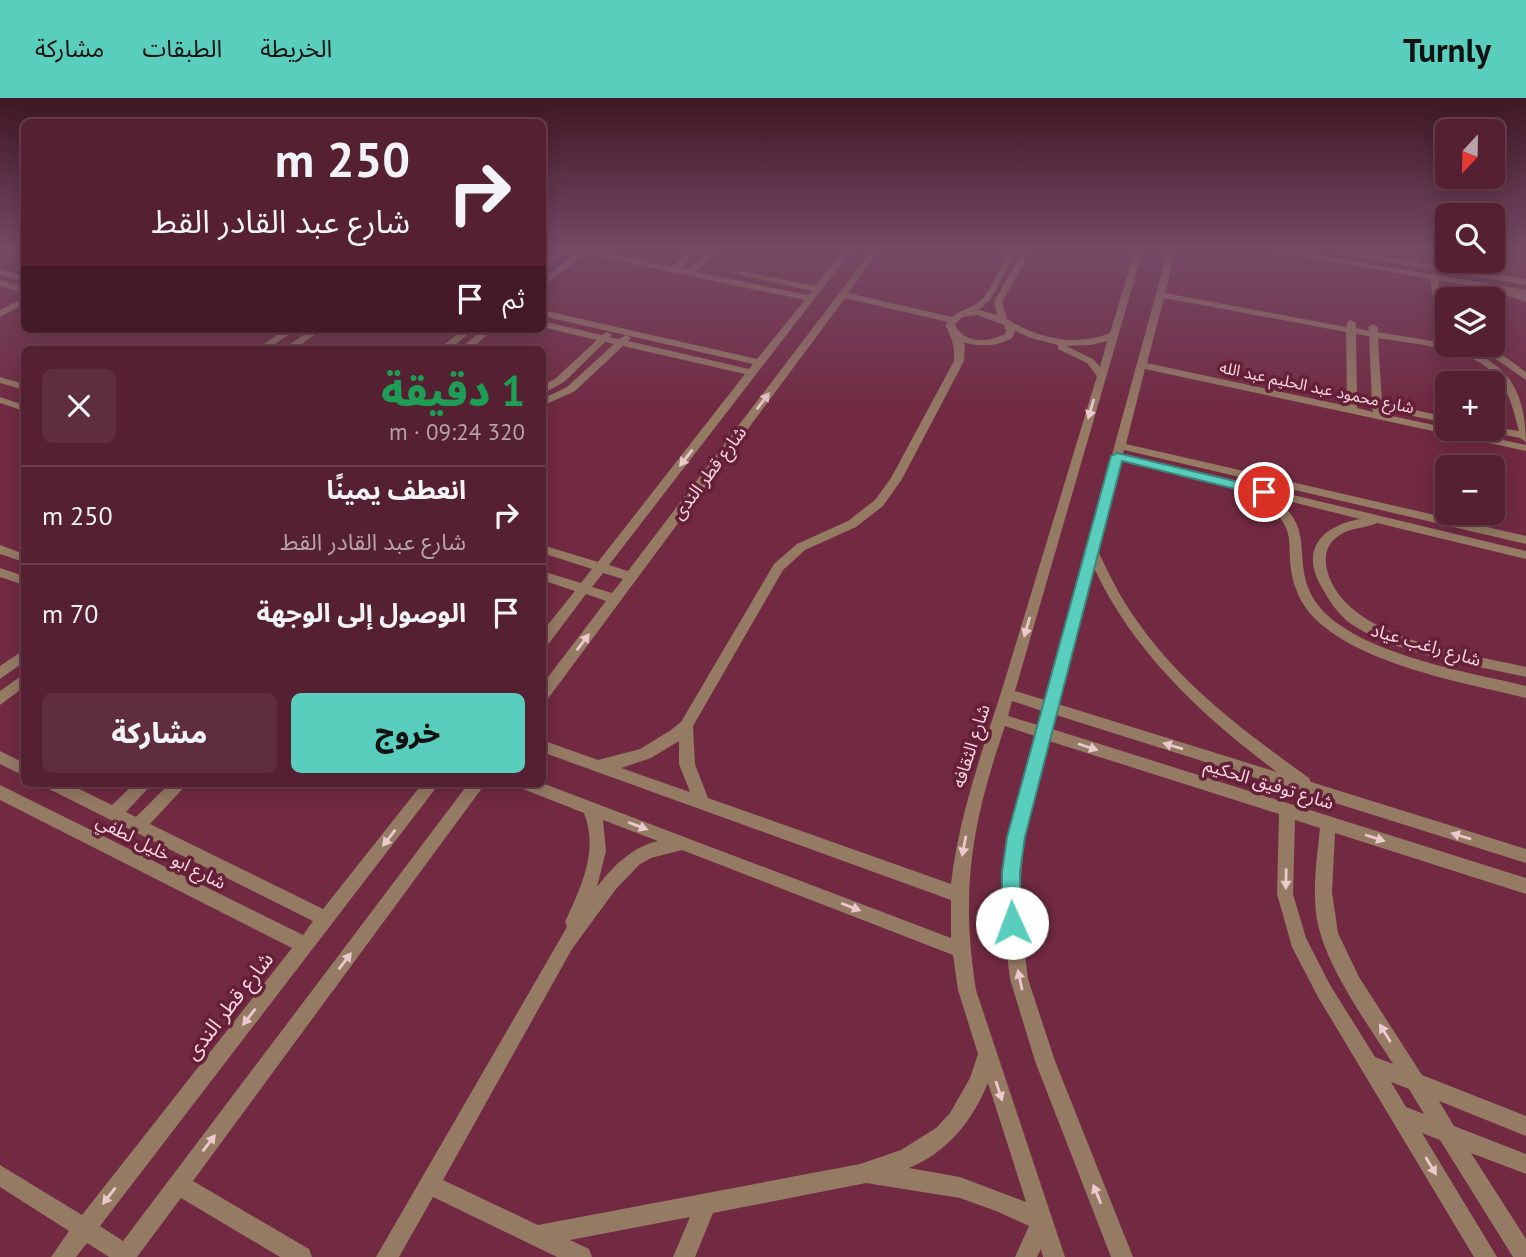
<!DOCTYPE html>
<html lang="ar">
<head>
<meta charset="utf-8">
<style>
  :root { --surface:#552032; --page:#5e2d3e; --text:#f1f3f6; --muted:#b6a3ac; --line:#6b3e4d; --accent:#5acebd }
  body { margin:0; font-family:"PT Sans","Noto Sans Arabic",sans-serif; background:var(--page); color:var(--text); direction:rtl; height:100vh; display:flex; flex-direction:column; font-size:26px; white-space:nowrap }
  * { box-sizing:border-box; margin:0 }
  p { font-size:23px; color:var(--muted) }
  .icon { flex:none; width:38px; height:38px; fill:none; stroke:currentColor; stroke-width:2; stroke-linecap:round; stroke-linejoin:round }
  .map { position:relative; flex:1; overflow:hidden; direction:ltr }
  .drawer { position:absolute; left:21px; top:248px; width:525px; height:441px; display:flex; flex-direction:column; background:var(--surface); border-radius:10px; box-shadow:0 4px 18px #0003,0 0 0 2px var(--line); direction:rtl }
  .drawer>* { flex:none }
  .banner { position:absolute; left:21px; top:21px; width:525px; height:214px; border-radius:10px; box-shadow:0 4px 18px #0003,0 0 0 2px var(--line); direction:rtl; background:#552032; color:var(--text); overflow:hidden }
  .needle { width:46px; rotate:202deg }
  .tools { position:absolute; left:1435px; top:21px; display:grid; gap:14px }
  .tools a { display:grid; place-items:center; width:70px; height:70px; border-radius:10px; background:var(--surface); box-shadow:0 4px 18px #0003,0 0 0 2px var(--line); font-size:35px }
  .pin { position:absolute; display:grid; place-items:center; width:60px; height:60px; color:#fff; margin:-30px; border:4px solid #fff; border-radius:50%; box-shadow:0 2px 7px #0007 }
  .me { position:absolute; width:77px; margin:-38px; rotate:358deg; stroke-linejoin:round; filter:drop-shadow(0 0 5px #0008) }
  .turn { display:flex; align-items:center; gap:24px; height:147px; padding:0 21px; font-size:32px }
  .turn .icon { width:91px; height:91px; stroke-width:2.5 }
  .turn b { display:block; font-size:49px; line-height:60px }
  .then { display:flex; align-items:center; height:66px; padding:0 21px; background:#0003; gap:14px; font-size:26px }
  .round { display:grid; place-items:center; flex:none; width:74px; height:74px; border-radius:10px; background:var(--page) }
  .summary { display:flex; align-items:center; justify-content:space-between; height:119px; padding:0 21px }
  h1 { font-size:42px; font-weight:800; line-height:52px; color:#1e9e55 }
  .action { display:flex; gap:14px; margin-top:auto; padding:14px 21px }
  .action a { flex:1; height:80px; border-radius:10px; background:var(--accent); color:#111; font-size:28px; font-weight:800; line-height:80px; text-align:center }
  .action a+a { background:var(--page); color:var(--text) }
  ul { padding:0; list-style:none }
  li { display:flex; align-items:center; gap:21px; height:98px; padding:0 21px; border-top:2px solid var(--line) }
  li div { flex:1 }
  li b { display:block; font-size:26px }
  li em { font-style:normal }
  header { display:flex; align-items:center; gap:42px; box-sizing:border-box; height:98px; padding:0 35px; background:var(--accent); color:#111 }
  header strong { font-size:33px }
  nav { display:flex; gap:38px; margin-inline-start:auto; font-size:24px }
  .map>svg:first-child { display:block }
  .built { fill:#80324d }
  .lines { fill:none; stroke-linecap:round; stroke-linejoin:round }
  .minor { fill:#957a64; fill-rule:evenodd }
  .tertiary { fill:#957a64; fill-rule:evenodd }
  .oneway { fill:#ecc9cd }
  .route { fill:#5acebd; stroke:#3a867b; stroke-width:2 }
  .labels { text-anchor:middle; stroke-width:7; stroke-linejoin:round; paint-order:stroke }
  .far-street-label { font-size:16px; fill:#fbd7df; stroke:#651f38 }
  .street-label { font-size:18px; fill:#fbd7df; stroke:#651f38 }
  .near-street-label { font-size:21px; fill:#fbd7df; stroke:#651f38 }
</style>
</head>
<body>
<header>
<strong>Turnly</strong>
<nav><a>الخريطة</a><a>الطبقات</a><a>مشاركة</a></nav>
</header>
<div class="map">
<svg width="1526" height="1159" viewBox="0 0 1526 1159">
  <rect width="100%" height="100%" fill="#712a42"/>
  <path class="built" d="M 1321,152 L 1447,152 L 1447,163 L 1493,163 L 1493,152 L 1526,152 L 1526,186 Z"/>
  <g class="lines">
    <path class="minor" d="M 561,152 L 570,152 L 542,173 L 542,166 Z
      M 574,152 L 589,152 L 672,169 L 689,152 L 698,152 L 680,171 L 688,172 L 709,152 L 718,152 L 696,174 L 808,197 L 812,193 L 736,176 L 740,173 L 815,188 L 844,152 L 852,152 L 609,467 L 628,473 L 872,152 L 880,152 L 848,195 L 952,219 C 959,212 972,211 981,202 C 993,190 1001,167 1009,152 L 1017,152 L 990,202 L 979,212 L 997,217 L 994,204 L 1023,152 L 1031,152 L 1002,204 L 1007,221 C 1038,241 1075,249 1110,235 L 1135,152 L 1143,152 L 1015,593 L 1045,602 L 1168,152 L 1176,152 L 1165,195 L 1346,229 L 1348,223 L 1351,222 L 1356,225 L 1356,230 L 1369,233 L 1368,229 L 1373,226 L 1378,229 L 1378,234 C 1453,248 1526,246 1526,344 L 1520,340 L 1485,333 L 1484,331 L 1493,331 L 1493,329 L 1519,333 C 1515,318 1511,301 1503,287 C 1481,249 1417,247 1378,240 L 1382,305 L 1447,319 L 1447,325 L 1383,312 L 1383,316 L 1526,347 L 1526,353 L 1145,271 L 1126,346 L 1526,438 L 1526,446 L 1124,352 L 1123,356 L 1526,453 L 1526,461 L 1377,425 C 1364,431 1349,429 1337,439 C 1326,447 1324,460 1327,472 C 1345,542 1467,555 1526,569 L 1526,579 C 1474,567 1389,555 1347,523 C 1338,515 1330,504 1324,493 C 1317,483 1312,470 1313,458 C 1316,434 1340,425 1360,421 L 1272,399 C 1316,429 1293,456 1310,494 C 1336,553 1469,574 1526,588 L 1526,600 C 1463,584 1319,561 1296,491 C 1280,444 1307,434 1255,399 L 1254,395 L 1122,363 L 1098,453 C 1109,476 1120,499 1135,520 C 1180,586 1245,634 1309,680 L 1311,684 L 1526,751 L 1526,765 L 1056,617 L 1052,631 L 1526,780 L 1526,796 L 1335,735 L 1332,794 L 1338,835 L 1359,879 L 1422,977 L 1526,1018 L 1526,1038 L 1439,1003 L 1454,1028 L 1526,1056 L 1526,1076 L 1471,1055 L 1526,1141 L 1526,1159 L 1513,1159 L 1440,1042 L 1422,1035 L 1497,1159 L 1474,1159 L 1318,899 L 1292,849 L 1277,796 L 1279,716 L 1049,643 L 1024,739 L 1019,808 L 1028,881 L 1055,963 L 1133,1159 L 1111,1159 L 1035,963 L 1010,881 L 1001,808 L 1008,739 L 1035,638 L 1005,628 C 972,725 960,790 976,892 L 1065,1159 L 1043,1159 L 1041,1151 L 1037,1159 L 1015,1159 L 1029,1128 L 996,1113 L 960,1100 L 866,1085 L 713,1115 L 695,1159 L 673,1159 L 690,1119 L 570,1142 L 589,1151 L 592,1159 L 557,1159 L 433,1099 L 399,1159 L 376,1159 L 567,829 L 565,824 C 581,789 599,753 584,715 L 523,691 L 520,686 L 542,685 L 951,840 L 951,802 L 542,654 L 542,642 L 598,662 L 640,651 L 671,632 L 681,624 L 774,466 L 797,446 L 848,423 L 875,402 L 891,380 L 954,263 C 955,249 952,239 945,227 L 948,224 L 845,200 L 547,602 L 542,603 L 542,587 L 606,503 L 586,496 L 547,548 L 542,549 L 542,534 L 575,493 L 542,482 L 542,473 L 581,485 L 592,471 L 542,455 L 542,447 L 598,464 L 745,276 L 623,248 L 575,293 L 542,308 L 542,301 L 567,289 L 614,246 L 605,244 L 564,284 L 542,296 L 542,288 L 556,280 L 597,242 L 542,229 L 542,223 L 602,237 L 607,234 L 612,237 L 610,239 L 619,241 L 626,237 L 631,240 L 628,243 L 749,271 L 753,266 L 542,218 L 542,212 L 757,261 L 805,202 L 585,156 L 542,189 L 542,182 L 577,154 ZM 1164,200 L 1346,234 L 1347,298 L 1305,289 L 1300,292 L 1347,304 L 1347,308 L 1147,265 ZM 977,217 L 1004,227 L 1006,233 L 1005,236 C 988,245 965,246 955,227 L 962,219 ZM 1015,233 L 1031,240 L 1058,247 L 1058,251 L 1087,265 L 1097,278 C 1066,380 1035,483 1004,585 C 983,652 959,716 951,786 L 708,700 L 695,666 L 693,628 L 783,472 L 805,452 L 856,429 L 883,408 L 902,381 L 964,263 L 965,248 L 963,244 C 980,249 996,249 1012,240 ZM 1356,236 L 1369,238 L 1372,303 L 1357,300 ZM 1107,243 L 1100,269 L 1093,261 L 1066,248 L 1091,247 ZM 1357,306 L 1372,309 L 1373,314 L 1357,310 ZM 1094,470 C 1134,555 1202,618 1277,674 L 1058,606 ZM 603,475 L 623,481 L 612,495 L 592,489 ZM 1012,603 L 1042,613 L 1038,627 L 1008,618 ZM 679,643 L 679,666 L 690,694 L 621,670 L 651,660 ZM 603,722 L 658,743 C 632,749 613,768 597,789 L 606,753 ZM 1295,722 L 1320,730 C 1317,760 1312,791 1317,822 C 1326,869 1367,925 1393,966 L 1375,959 L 1330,887 L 1306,840 L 1293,796 ZM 682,752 L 953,857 L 958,892 L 978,956 L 970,980 L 950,1015 L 936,1030 L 901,1052 L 860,1066 L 538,1127 L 443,1082 L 572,851 L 616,791 L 640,766 L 651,760 ZM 1391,984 L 1409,991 L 1424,1016 L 1406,1009 ZM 988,985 L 1026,1104 L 960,1079 L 909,1070 C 948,1054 972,1023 988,985 Z
      M 0,171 L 24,178 L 24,183 L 0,177 Z
      M 1434,176 L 1438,179 L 1447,242 L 1444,243 L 1439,240 L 1430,179 Z
      M 0,182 L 24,189 L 24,195 L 0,188 Z
      M 1485,187 L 1526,198 L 1526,204 L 1485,191 Z
      M 24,200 L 24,206 L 0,219 L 0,212 Z
      M 286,231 L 297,231 L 266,252 L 255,252 Z
      M 312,231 L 323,231 L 293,252 L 282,252 Z
      M 463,231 L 474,231 L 449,252 L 438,252 Z
      M 483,231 L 494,231 L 470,252 L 459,252 Z
      M 1480,250 C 1496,249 1513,265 1526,274 L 1526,282 L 1499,263 L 1480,254 Z
      M 0,279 L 24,286 L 24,292 L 0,285 Z
      M 0,299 L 24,307 L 24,313 L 0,305 Z
      M 0,447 L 24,456 L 24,464 L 0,456 Z
      M 0,470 L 24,478 L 24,487 L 0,479 Z
      M 24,552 L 24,564 L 0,581 L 0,568 Z
      M 24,576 L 24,589 L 0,607 L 0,593 Z
      M 0,653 L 24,665 L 24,678 L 0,666 Z
      M 46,686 L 69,686 L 112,707 L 134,686 L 152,686 L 126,714 L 136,719 L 169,686 L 187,686 L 150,726 L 323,811 L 422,686 L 439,686 L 100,1128 L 123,1143 L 468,686 L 485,686 L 193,1083 L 309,1151 L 312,1159 L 280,1159 L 181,1100 L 137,1159 L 109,1159 L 87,1145 L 76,1159 L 51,1159 L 69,1133 L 0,1089 L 0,1067 L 82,1117 L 292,850 L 0,702 L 0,687 L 303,837 L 313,823 L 49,691 Z"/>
    <path class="tertiary" d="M 1268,152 L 1286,152 L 1526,192 L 1526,198 Z
      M 1338,152 L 1526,181 L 1526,187 L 1341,156 L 1338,156 Z"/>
  </g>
  <defs><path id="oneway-solid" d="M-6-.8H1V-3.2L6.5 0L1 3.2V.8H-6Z" transform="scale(1.75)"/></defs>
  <g class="oneway">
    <use href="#oneway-solid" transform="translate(763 303) rotate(-53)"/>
    <use href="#oneway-solid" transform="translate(1091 311) rotate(106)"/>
    <use href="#oneway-solid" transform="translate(686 360) rotate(128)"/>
    <use href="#oneway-solid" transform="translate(1027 529) rotate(106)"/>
    <use href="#oneway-solid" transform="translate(583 544) rotate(-53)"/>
    <use href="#oneway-solid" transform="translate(1173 648) rotate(-163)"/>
    <use href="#oneway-solid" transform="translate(1088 649) rotate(18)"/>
    <use href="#oneway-solid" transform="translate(638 728) rotate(21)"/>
    <use href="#oneway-solid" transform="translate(1461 738) rotate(-163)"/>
    <use href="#oneway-solid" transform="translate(389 740) rotate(128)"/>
    <use href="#oneway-solid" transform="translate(1375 740) rotate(18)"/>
    <use href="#oneway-solid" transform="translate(964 748) rotate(101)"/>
    <use href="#oneway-solid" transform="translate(1286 781) rotate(91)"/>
    <use href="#oneway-solid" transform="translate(851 809) rotate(21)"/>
    <use href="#oneway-solid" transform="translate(345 863) rotate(-53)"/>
    <use href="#oneway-solid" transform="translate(1020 882) rotate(-102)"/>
    <use href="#oneway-solid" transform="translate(249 919) rotate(128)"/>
    <use href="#oneway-solid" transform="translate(1385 935) rotate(-122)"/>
    <use href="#oneway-solid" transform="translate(999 993) rotate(72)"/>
    <use href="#oneway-solid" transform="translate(209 1045) rotate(-53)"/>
    <use href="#oneway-solid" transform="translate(1431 1068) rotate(59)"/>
    <use href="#oneway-solid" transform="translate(1097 1096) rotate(-112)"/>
    <use href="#oneway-solid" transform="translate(109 1098) rotate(128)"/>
  </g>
  <linearGradient id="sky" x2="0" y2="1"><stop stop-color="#3e1724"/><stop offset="0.48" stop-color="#754a65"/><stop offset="1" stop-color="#754a65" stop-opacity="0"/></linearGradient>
  <rect width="1526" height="314" fill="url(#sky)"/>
  <path class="route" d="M 1117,355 L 1264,390 L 1271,394 L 1264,398 L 1122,363 L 1025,739 L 1020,774 L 1021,825 L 1018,832 L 1012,835 L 1005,832 L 1002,825 L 1002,774 L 1007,739 L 1111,358 Z"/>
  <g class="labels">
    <g class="far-street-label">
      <text transform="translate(1317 289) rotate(12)" y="6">شارع محمود عبد الحليم عبد الله</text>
    </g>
    <g class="street-label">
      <text transform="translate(709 375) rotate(-53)" y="6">شارع قطر الندى</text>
      <text transform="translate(1426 547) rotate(16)" y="6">شارع راغب عياد</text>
      <text transform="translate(971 648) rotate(-72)" y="6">شارع الثقافه</text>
      <text transform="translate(1269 686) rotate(17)" y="6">شارع توفيق الحكيم</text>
      <text transform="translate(161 754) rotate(27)" y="6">شارع ابو خليل لطفي</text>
    </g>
    <g class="near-street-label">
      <text transform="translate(229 908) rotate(-52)" y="7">شارع قطر الندى</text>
    </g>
  </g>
</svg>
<div class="tools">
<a><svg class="needle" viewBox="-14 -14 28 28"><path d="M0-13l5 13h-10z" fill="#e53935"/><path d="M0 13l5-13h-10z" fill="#b6a3ac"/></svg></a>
<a><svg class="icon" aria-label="search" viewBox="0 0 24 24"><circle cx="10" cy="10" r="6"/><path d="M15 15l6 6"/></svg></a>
<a><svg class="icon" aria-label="layers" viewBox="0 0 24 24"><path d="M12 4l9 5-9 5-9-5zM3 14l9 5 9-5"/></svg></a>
<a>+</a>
<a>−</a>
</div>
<div class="pin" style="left:1264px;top:394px;background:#d93025"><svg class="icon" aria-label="arrive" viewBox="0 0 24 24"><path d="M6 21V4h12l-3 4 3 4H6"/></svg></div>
<svg class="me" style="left:1012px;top:825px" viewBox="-20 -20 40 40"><circle r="19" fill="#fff"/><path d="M0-13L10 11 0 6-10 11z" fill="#5acebd"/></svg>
<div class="banner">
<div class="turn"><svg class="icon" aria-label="right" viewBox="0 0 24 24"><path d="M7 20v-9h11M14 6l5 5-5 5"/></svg><div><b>250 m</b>شارع عبد القادر القط</div></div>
<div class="then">ثم<svg class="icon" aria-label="arrive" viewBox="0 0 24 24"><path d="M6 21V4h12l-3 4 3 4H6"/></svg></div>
</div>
<section class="drawer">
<div class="summary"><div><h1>1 دقيقة</h1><p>320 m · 09:24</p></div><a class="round"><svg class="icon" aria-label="close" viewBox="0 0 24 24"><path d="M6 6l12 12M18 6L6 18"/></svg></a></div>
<ul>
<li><svg class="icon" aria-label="right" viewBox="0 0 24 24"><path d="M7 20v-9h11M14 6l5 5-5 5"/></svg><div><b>انعطف يمينًا</b><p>شارع عبد القادر القط</p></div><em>250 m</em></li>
<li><svg class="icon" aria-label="arrive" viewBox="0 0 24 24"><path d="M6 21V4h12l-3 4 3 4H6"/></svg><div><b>الوصول إلى الوجهة</b></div><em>70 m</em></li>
</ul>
<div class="action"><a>خروج</a><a>مشاركة</a></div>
</section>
</div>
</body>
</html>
